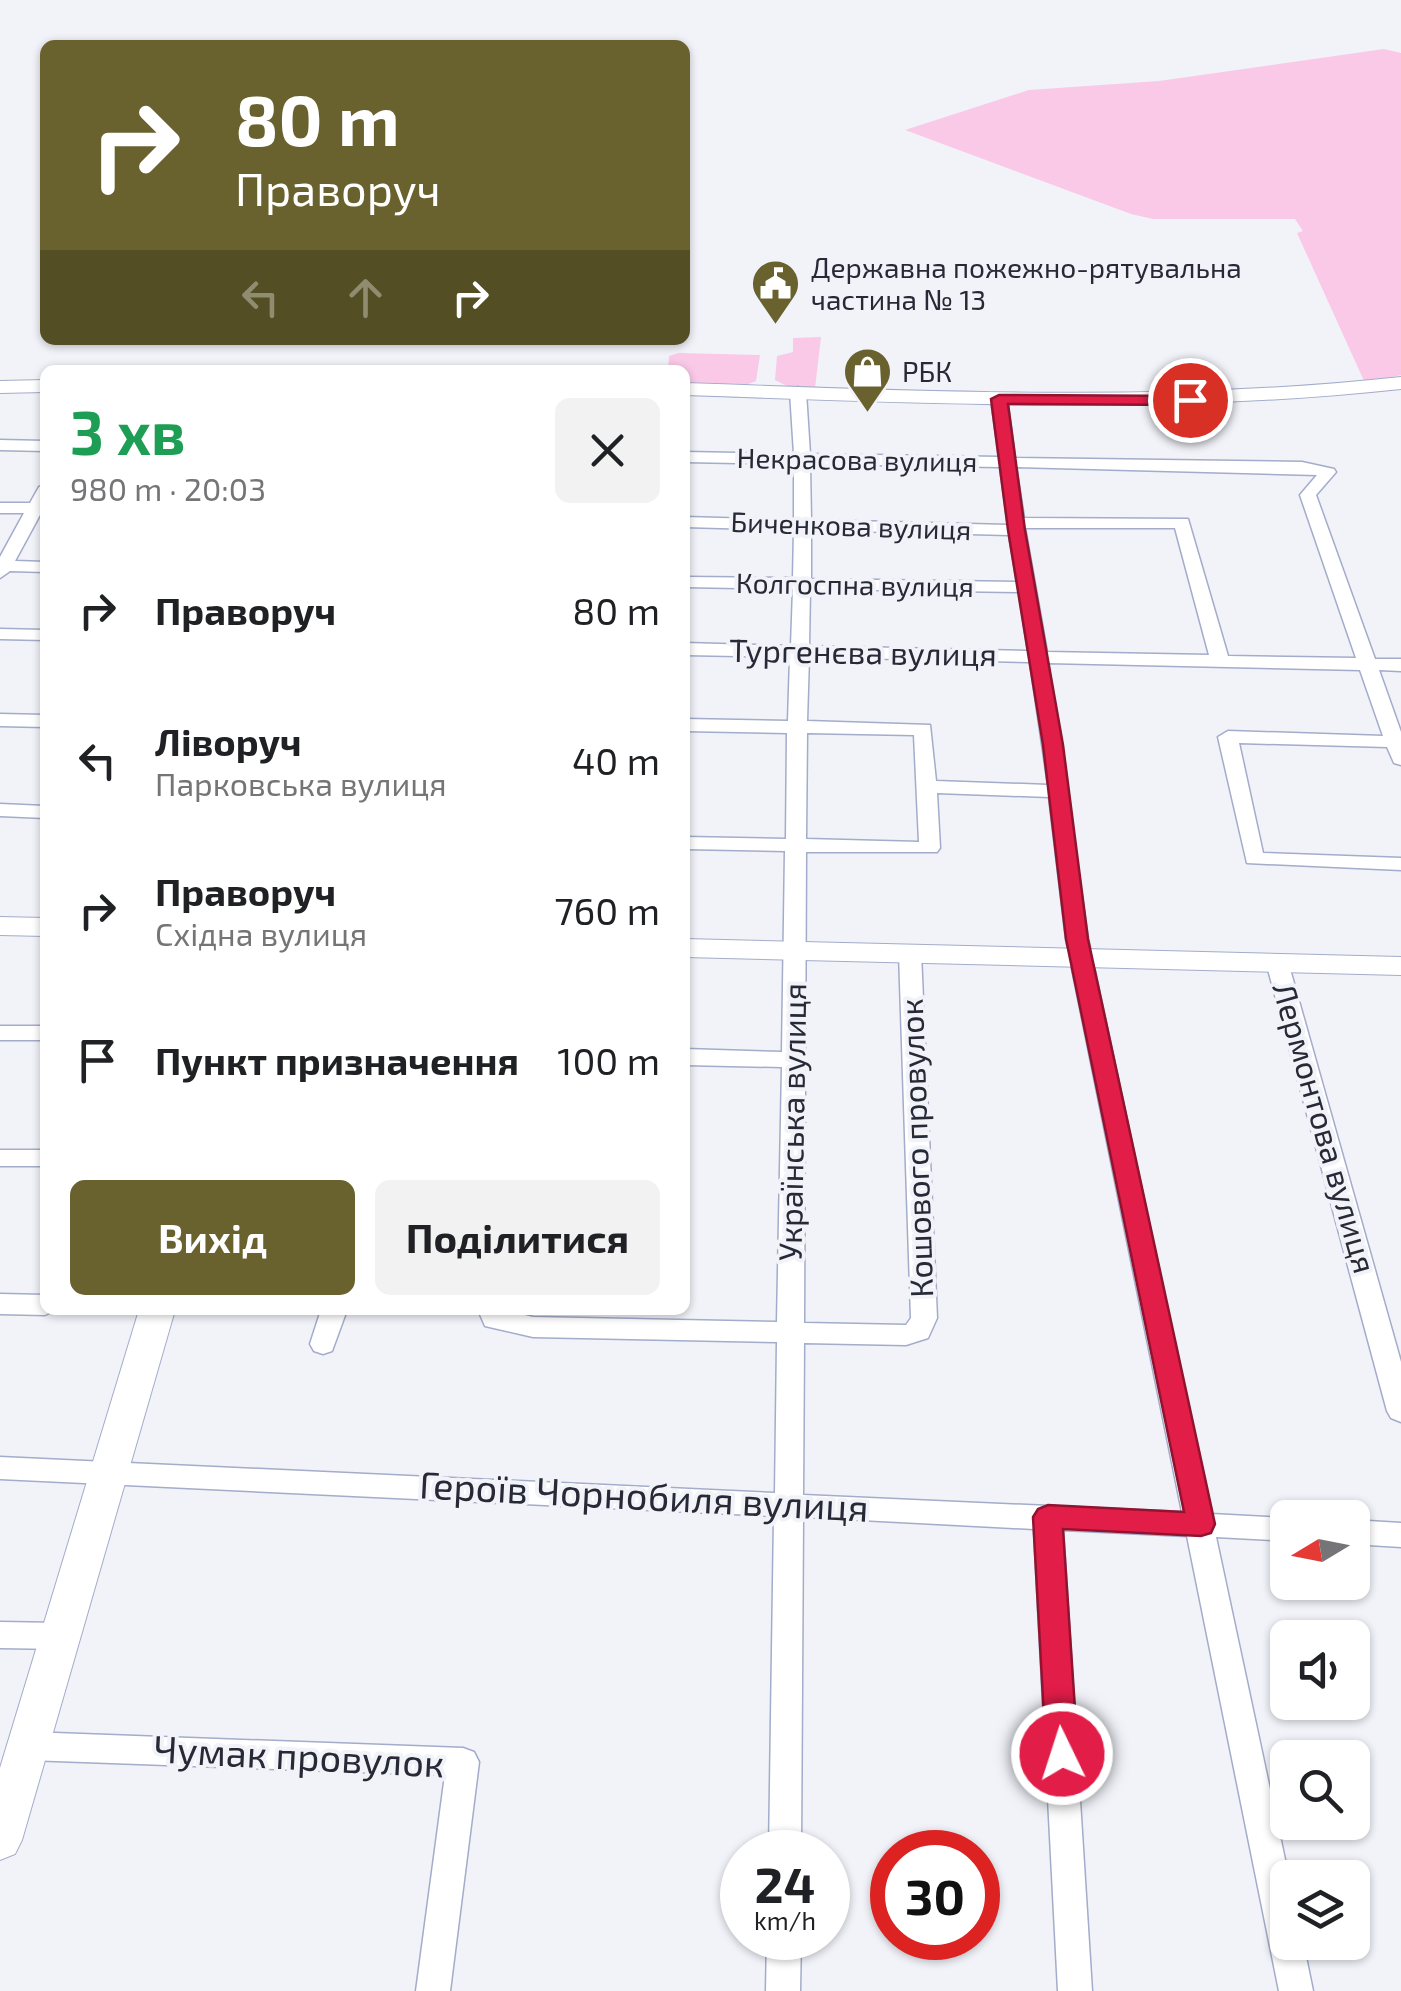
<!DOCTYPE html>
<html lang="uk">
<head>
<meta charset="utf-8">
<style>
  :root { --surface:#fff; --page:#f2f2f2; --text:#202124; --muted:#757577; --accent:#69622e }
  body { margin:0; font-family:"Exo 2",sans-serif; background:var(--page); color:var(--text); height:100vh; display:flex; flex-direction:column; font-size:38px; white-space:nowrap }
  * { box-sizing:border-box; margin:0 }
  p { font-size:32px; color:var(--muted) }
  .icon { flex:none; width:55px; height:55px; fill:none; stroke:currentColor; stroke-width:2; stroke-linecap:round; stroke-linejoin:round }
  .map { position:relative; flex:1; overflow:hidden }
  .details { position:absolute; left:40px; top:365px; width:650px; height:950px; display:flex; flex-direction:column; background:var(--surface); border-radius:15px; box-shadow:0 2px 8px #0004 }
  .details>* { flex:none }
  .banner { position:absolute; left:40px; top:40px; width:650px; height:305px; border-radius:15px; box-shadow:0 2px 8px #0004; background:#69622e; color:#fff; overflow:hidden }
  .needle { width:65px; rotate:260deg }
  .fabs { position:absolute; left:1270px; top:1500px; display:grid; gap:20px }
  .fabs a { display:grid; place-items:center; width:100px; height:100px; border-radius:15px; background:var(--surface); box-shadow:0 2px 8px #0004; font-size:50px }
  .speed { position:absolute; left:720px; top:1830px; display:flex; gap:20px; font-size:50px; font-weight:700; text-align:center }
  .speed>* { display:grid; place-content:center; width:130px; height:130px; border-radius:50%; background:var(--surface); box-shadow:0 2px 8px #0004; line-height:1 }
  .speed small { font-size:25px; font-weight:400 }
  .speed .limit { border:15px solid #d22; background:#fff; color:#111 }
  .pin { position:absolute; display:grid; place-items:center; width:85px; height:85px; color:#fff; margin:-42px; border:5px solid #fff; border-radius:50%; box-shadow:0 2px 10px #0007 }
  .me { position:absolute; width:110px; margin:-55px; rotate:356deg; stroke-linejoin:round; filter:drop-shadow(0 0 8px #0008) }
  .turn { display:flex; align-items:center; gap:35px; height:210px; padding:0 30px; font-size:45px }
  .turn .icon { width:130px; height:130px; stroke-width:2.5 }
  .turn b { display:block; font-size:70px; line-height:85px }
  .lanes { display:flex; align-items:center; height:95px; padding:0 30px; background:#0003; justify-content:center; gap:50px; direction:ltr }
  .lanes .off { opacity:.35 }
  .round { display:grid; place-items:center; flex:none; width:105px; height:105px; border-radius:15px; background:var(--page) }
  .headline { display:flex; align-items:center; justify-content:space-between; height:170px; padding:0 30px }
  h1 { font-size:60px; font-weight:700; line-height:75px; color:#1e9e55 }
  .action { display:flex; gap:20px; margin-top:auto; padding:20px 30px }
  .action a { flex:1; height:115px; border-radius:15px; background:var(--accent); color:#fff; font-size:40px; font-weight:700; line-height:115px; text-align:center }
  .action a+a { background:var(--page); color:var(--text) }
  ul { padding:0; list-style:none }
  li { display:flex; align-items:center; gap:30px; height:150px; padding:0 30px }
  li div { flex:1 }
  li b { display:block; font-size:38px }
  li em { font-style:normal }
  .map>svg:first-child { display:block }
  .green { fill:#f9c9e7 }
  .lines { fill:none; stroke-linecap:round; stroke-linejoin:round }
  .street-casing { stroke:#a3acca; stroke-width:3 }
  .secondary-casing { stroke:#a3acca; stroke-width:2 }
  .street { fill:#fff; fill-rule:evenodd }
  .secondary { fill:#fff; fill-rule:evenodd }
  .route { fill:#e11d48; stroke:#92132f; stroke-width:2.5 }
  .labels { text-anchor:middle; stroke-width:8; stroke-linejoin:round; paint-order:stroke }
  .far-poi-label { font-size:28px; fill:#272a36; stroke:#f1f3f9; text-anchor:start }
  .far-street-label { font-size:28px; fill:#272a36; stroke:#f1f3f9 }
  .street-label { font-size:32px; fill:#272a36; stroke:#f1f3f9 }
  .near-street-label { font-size:38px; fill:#272a36; stroke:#f1f3f9 }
</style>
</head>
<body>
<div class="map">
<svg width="1401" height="1991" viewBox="0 0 1401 1991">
  <rect width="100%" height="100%" fill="#f1f3f9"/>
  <path class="green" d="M 1384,49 L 1401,53 L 1401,375 L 1365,383 L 1297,233 L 1303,231 L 1295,219 L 1153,219 L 1131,214 L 905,130 L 1029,90 L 1159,81 Z
    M 821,337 L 815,388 L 789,387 L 775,380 L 777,356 L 793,352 L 793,338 Z
    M 679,353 L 760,355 L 756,381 L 746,385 L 685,384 L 685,370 L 668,370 L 669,356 Z"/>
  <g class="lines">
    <defs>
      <path id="street" d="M 798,387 L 806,392 L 810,454 L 999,457 L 991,399 L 999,394 L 1007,399 L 1015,458 L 1302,462 L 1334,469 L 1336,472 L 1316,495 L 1375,659 L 1401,659 L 1401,671 L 1379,670 L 1401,732 L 1401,765 L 1394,763 L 1387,747 L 1239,743 L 1263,853 L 1401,858 L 1401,870 L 1247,863 L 1218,737 L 1228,731 L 1383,736 L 1360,670 L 1048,663 L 1088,939 L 1211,1514 L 1289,1518 L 1288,1541 L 1216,1537 L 1289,1878 L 1288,1942 L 1303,1942 L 1313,1991 L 1279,1991 L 1187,1536 L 1063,1530 L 1092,1991 L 1058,1991 L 1034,1529 L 803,1517 L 801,1852 L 769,1852 L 774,1516 L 0,1479 L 0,1457 L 775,1493 L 777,1342 L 533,1337 L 485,1326 L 478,1310 L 504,1310 L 533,1317 L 777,1322 L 782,1067 L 685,1065 L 685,1049 L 782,1052 L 785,851 L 685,849 L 685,837 L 786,839 L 787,733 L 685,731 L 685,719 L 788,721 L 790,657 L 685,655 L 685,643 L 791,646 L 793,589 L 685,587 L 685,577 L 793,578 L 794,530 L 685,527 L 685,517 L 794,520 L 794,464 L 685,462 L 685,452 L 794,454 L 790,392 ZM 810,464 L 1000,467 L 1008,525 L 811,520 ZM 1016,467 L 1317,475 L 1300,495 L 1356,658 L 1228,656 L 1188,519 L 1024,518 ZM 1025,528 L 1175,528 L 1209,655 L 1047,652 ZM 811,530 L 1009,535 L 1017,582 L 811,579 ZM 810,589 L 1019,592 L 1028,651 L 809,646 ZM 809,657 L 1030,662 L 1048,785 L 936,781 L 930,725 L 807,721 ZM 807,733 L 914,735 L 919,842 L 806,839 ZM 937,793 L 1049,797 L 1066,939 L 1182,1512 L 803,1495 L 804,1343 L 906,1345 L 928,1338 L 937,1318 L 921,953 L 910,946 L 899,953 L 911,1318 L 906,1325 L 804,1323 L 806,852 L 937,852 L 940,848 Z
        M 0,440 L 45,441 L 45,451 L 0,450 Z
        M 45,485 L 45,513 L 41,513 L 15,561 L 45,562 L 45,572 L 10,571 L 0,578 L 0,557 L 24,513 L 0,513 L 0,503 L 30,503 L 39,487 Z
        M 0,629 L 45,630 L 45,640 L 0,639 Z
        M 0,714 L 45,715 L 45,727 L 0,726 Z
        M 0,804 L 45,806 L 45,818 L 0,816 Z
        M 1277,955 L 1288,962 L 1401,1362 L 1401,1422 L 1391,1418 L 1387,1411 L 1266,962 Z
        M 0,1026 L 45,1026 L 45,1040 L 0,1040 Z
        M 0,1150 L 45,1150 L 45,1166 L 0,1166 Z
        M 0,1294 L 45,1295 L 45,1310 L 55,1310 L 45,1315 L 0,1314 Z
        M 321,1310 L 347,1310 L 332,1351 L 323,1354 L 314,1351 L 310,1344 Z
        M 1352,1520 L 1401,1523 L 1401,1547 L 1352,1544 Z
        M 0,1622 L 60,1623 L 71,1627 L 75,1636 L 71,1645 L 60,1649 L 0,1648 Z
        M 28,1732 L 463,1748 L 474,1752 L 479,1762 L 450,1991 L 416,1991 L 445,1775 L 28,1760 L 17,1756 L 12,1746 L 17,1736 Z
        M 767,1938 L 801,1938 L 800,1991 L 766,1991 Z"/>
      <path id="secondary" d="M 1401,377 L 1401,389 C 1162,415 925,403 685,395 L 685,383 C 925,391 1162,403 1401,377 Z
        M 45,380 L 45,392 L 0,393 L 0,381 Z
        M 0,917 L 45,918 L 45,936 L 0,935 Z
        M 685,939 L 1401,957 L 1401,975 L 685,957 Z
        M 139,1310 L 175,1310 L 22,1840 L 15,1854 L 0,1860 L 0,1768 Z"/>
    </defs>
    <use href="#street" class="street-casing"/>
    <use href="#secondary" class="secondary-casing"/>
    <use href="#street" class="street"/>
    <use href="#secondary" class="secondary"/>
  </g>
  <path class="route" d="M 999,395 L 1190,396 L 1198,400 L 1190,405 L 1008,404 L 1025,530 L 1063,745 L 1088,939 L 1215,1524 L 1211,1533 L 1201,1536 L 1063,1529 L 1078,1754 L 1073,1764 L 1062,1768 L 1050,1764 L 1046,1754 L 1033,1517 L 1038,1509 L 1048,1505 L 1184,1512 L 1066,939 L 1043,745 L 1008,530 L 991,399 Z"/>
  <defs>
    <symbol id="civic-pin" viewBox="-11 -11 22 30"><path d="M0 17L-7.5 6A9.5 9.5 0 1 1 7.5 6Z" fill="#69622e" stroke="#f1f3f9"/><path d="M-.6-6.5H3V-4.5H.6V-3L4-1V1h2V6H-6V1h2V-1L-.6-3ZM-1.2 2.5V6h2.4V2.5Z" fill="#fff"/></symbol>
    <symbol id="shop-pin" viewBox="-11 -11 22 30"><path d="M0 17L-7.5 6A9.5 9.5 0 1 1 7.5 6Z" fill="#69622e" stroke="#f1f3f9"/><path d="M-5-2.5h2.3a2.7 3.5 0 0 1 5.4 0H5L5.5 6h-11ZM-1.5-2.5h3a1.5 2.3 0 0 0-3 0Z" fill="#fff"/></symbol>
  </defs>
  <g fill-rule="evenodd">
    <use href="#civic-pin" x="748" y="256" width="55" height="75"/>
    <use href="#shop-pin" x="840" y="344" width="55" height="75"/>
  </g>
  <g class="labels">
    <g class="far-poi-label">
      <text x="811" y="278">Державна пожежно-рятувальна<tspan x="811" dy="32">частина № 13</tspan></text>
      <text x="902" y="382">РБК</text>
    </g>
    <g class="far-street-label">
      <text transform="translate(857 460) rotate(1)" y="10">Некрасова вулиця</text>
      <text transform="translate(851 526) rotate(2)" y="10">Биченкова вулиця</text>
      <text transform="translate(855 585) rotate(1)" y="10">Колгоспна вулиця</text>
    </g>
    <g class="street-label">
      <text transform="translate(863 653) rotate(1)" y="11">Тургенєва вулиця</text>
      <text transform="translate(793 1122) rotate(-89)" y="11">Українська вулиця</text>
      <text transform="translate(1324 1128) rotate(74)" y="11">Лермонтова вулиця</text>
      <text transform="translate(917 1148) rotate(-92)" y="11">Кошового провулок</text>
    </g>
    <g class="near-street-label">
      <text transform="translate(644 1497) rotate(3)" y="13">Героїв Чорнобиля вулиця</text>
      <text transform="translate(299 1757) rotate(3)" y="13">Чумак провулок</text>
    </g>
  </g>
</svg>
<div class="fabs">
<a><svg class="needle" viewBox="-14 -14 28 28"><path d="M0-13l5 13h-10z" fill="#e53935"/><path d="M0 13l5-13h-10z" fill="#757577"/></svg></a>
<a><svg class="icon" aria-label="sound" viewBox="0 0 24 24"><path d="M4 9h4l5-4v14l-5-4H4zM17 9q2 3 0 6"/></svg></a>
<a><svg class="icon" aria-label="search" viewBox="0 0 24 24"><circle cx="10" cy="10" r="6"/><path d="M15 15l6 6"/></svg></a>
<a><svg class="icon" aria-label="layers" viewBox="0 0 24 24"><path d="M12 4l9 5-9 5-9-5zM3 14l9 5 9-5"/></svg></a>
</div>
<div class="speed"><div>24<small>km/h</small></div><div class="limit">30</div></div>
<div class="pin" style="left:1190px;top:400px;background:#d93025"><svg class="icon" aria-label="arrive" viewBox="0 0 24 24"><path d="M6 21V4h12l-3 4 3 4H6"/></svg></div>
<svg class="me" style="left:1062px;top:1754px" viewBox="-20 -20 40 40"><circle r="17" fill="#e11d48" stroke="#fff" stroke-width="3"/><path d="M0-11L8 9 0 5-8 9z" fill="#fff"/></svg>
<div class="banner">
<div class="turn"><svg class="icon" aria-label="right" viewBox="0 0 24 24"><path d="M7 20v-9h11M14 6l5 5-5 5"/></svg><div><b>80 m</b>Праворуч</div></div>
<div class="lanes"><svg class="icon off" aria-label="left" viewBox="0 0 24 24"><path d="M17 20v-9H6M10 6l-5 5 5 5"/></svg><svg class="icon off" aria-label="ahead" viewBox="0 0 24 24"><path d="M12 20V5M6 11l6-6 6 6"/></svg><svg class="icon" aria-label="right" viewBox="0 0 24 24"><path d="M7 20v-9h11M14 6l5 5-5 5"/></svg></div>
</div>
<section class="details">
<div class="headline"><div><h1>3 хв</h1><p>980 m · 20:03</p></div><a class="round"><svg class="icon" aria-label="close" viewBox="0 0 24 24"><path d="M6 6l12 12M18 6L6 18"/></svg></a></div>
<ul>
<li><svg class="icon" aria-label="right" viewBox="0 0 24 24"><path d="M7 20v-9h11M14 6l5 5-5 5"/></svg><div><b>Праворуч</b></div><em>80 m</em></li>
<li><svg class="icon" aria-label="left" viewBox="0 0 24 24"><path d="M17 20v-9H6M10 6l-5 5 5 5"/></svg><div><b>Ліворуч</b><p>Парковська вулиця</p></div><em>40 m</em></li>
<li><svg class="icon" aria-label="right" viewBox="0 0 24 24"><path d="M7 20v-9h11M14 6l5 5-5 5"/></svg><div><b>Праворуч</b><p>Східна вулиця</p></div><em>760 m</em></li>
<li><svg class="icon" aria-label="arrive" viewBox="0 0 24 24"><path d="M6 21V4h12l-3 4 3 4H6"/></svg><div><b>Пункт призначення</b></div><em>100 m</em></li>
</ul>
<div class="action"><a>Вихід</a><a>Поділитися</a></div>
</section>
</div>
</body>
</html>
